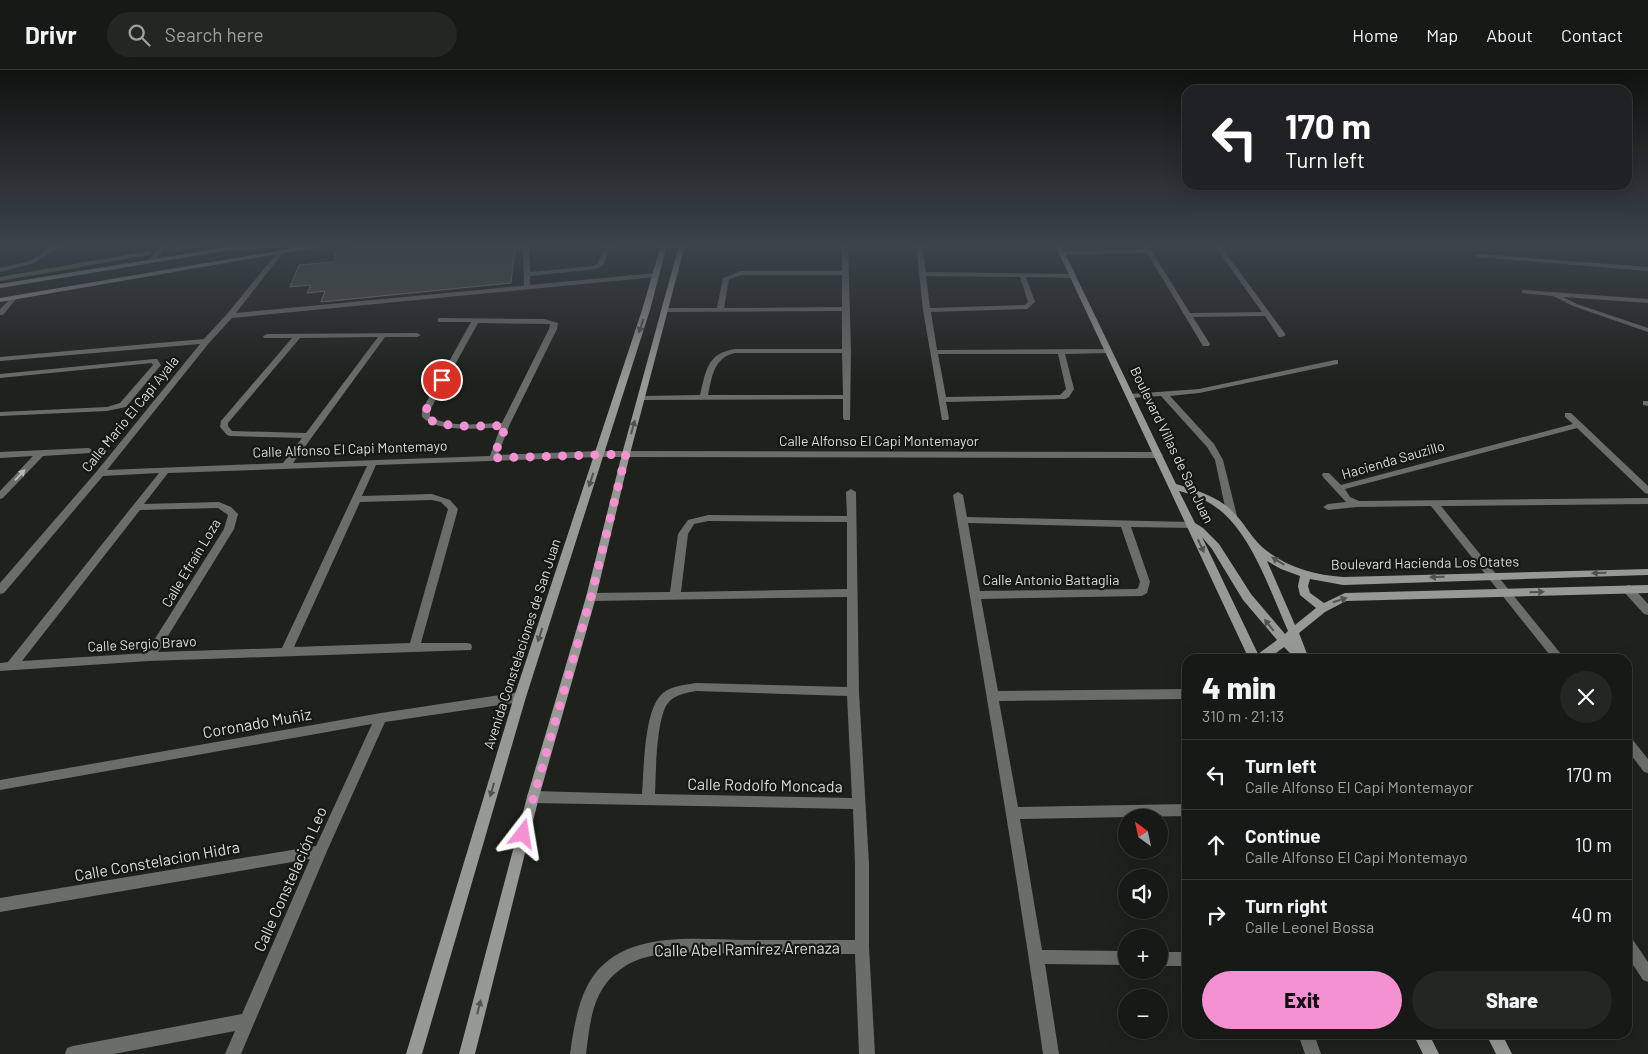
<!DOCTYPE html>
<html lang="en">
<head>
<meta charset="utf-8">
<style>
  :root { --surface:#161915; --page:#232622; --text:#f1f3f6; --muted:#9ea0a0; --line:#353834; --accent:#f491d3 }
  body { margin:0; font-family:Barlow,sans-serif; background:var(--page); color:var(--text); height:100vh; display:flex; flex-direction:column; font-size:19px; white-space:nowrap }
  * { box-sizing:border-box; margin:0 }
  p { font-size:16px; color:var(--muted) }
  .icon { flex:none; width:28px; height:28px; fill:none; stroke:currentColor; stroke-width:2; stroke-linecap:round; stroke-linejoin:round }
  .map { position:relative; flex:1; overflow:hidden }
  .side { position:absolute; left:1182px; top:584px; width:450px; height:385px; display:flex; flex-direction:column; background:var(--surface); border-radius:15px; box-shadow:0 5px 20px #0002,0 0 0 1px var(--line) }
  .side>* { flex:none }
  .top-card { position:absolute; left:1182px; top:15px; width:450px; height:105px; border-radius:15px; box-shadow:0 5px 20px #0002,0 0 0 1px var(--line); background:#202124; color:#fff; overflow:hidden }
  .needle { width:32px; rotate:327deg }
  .tools { position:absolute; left:1118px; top:739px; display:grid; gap:10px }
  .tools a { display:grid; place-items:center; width:50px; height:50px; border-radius:50%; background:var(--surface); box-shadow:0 5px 20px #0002,0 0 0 1px var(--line); font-size:25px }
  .pin { position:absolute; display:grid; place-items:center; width:42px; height:42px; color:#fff; margin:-21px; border:2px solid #fff; border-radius:50%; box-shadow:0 1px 5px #0007 }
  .me { position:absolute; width:55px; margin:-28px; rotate:14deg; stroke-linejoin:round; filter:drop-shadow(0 0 4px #0008) }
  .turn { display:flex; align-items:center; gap:18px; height:105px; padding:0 20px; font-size:22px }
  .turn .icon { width:65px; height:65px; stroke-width:2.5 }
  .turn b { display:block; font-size:35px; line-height:42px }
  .round { display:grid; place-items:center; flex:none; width:52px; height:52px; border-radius:26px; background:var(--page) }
  .head { display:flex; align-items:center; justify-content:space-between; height:85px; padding:0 20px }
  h1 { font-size:30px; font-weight:800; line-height:38px }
  .action { display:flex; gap:10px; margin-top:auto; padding:10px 20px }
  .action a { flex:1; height:58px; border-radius:30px; background:var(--accent); color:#111; font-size:20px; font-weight:800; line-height:58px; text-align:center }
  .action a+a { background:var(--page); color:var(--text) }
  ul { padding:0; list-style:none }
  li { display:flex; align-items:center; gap:15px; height:70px; padding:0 20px; border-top:1px solid var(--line) }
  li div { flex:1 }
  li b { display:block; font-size:19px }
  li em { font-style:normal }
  header { display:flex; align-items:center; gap:30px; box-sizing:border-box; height:70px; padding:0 25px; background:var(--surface); border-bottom:1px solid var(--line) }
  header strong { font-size:24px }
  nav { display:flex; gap:28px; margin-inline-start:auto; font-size:18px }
  .search { width:350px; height:45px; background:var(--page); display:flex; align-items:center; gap:12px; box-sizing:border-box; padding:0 18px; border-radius:28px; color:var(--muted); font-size:19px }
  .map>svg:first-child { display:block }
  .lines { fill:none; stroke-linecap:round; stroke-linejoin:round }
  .stream { stroke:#687c50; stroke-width:4 }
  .building { fill:#474a45; stroke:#878a84 }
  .lane { fill:#6b6d6a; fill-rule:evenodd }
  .street { fill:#6b6d6a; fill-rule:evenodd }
  .secondary { fill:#979995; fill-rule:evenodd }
  .oneway { fill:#50524e }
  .oneway2 { fill:#b9bbb8 }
  .route { stroke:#f491d3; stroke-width:9; stroke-dasharray:0 16.2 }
  .labels { text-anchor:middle; stroke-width:4.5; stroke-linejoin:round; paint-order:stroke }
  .street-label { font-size:14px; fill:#dbdcd9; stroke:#151813 }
  .near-street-label { font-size:16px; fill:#dbdcd9; stroke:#151813 }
</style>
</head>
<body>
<header>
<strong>Drivr</strong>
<div class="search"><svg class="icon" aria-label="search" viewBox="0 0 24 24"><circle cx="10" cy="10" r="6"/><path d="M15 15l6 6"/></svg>Search here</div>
<nav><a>Home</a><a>Map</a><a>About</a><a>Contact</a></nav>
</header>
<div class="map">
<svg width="1648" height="984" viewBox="0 0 1648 984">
  <rect width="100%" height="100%" fill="#1e211c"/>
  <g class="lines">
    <path class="stream" d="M 177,179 L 201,175
      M 0,209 L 149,183"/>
  </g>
  <path class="building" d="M 393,175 L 515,175 L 511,213 L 321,232 L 325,221 L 307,223 L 311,215 L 290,217 L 299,195 L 333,192 L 337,180 Z"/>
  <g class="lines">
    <path class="lane" d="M 54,175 L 62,175 L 34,193 L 0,202 L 0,198 L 30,191 Z
      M 523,175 L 529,175 L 530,202 L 593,196 L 598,193 L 605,175 L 611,175 L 604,194 L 597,199 L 530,206 L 530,217 L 527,219 L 524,217 Z
      M 154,289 L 157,289 L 161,295 L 126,337 L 107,341 L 0,346 L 0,342 L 107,337 L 120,333 L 153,295 L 152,293 L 0,308 L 0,304 Z
      M 1335,290 L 1338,290 L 1338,294 L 1199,323 L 1170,326 L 1214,374 L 1223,390 L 1237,446 L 1232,449 L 1227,446 L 1215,390 L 1207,377 L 1161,326 L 1130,328 L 1126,326 L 1130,324 L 1199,319 Z"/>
    <path class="street" d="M 161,175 L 167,175 L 153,193 L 149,193 L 148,192 Z
      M 842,175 L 848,175 L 851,281 L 850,350 L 844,350 L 843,348 L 843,329 L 638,330 L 638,326 L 641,326 L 700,325 C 706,301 707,283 735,279 L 842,279 L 842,241 L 666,242 L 662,240 L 666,238 L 717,238 L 723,208 L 741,201 L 842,201 ZM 742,205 L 842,205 L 842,237 L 724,238 L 729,209 ZM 735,283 L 842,283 L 843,325 L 708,325 C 712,307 714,287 735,283 Z
      M 916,175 L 922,175 L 926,202 L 1073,204 L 1076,206 L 1073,208 L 1026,207 L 1035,232 L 1027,239 L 931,242 L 937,280 L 1108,279 L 1112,281 L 1108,283 L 1065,284 L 1074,319 L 1069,327 L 1065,329 L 946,332 L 949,348 L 948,350 L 942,350 L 923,240 ZM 926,206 L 1020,207 L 1028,232 L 1025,235 L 930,238 ZM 938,284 L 1058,284 L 1066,319 L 1060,325 L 946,327 Z
      M 1142,175 L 1148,175 L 1190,243 L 1262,242 L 1214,175 L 1220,175 L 1286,265 L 1282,267 L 1279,267 L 1265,246 L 1193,247 L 1210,274 L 1209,276 L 1203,276 L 1147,183 L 1062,185 L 1059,183 L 1062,181 L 1144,179 Z
      M 279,182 L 281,183 L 281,185 L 236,243 L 656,203 L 659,205 L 656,207 L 232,248 L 209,273 L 107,400 L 283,393 L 302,368 L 230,366 L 227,365 L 220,357 L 221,351 L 292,268 L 264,268 L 263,266 L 267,264 L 417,263 L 421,265 L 417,267 L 385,267 L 293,393 L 490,386 L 500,358 C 478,358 438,363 422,347 L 422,340 L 471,252 L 438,252 L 438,248 L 441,248 L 544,249 L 558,253 L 557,259 L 509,356 L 498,385 L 600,381 L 1159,382 L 1163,385 L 1159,388 L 600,387 L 376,395 L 362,426 L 432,424 L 450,430 L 458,439 L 421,573 L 467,573 L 471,574 L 472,577 L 471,580 L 149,591 L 0,601 L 0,593 L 8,592 L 159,403 L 103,406 L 4,523 L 0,524 L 0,513 L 97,401 L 200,274 L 0,291 L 0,287 L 204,269 L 227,244 L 277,183 ZM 478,253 L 550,254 L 549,259 L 502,353 C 480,353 449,359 430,346 L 430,340 ZM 378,267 L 306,363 L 232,361 L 228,356 L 228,353 L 300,268 ZM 367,396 L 282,578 L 158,582 L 234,459 L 238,444 L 231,437 L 219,432 L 144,434 L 168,403 ZM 432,430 L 441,432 L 448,439 L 410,573 L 294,577 L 360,432 ZM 218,438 L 228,445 L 224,459 L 146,583 L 22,591 L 140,440 Z
      M 1479,184 L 1648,197 L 1648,201 L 1477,187 L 1477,185 Z
      M 1524,220 L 1648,229 L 1648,233 L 1563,227 L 1577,234 L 1648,258 L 1648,262 L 1573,236 L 1553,226 L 1522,223 L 1522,221 Z
      M 12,227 L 17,228 L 3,245 L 0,245 L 0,239 Z
      M 1643,331 L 1648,331 L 1648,336 L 1643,335 Z
      M 1565,343 L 1571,343 L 1648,416 L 1648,424 L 1645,423 L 1577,358 L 1345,419 L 1350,427 L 1359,431 L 1648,428 L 1648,434 L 1441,436 L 1565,589 L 1553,589 L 1431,436 L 1357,437 L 1328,440 L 1323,437 L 1328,434 L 1346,432 L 1323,407 L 1322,405 L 1323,403 L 1329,403 L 1341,415 L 1573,354 L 1565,347 Z
      M 88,378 L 91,379 L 92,381 L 91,383 L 43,386 L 3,428 L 0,429 L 0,421 L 33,386 L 0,388 L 0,382 Z
      M 851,419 L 856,422 L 859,622 L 869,794 L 869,877 L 875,984 L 859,984 L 855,884 C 818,884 781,884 744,884 C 709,884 668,878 635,891 C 623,896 612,905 605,915 C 591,934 589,961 586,984 L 570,984 C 574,957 578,927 594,905 C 629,859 698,870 748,870 C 784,870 819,870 855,870 L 855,794 L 853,739 L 533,733 L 528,731 L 527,727 L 528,723 L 533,721 L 642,724 C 644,699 644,644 660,626 C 668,616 685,615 696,613 L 847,617 L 847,527 L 591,531 L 586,527 L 591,523 L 670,522 L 678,464 L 688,450 L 708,445 L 847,446 L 846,422 ZM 708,451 L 847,452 L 847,519 L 681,522 L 688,464 L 694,454 ZM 696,621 L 847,626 L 852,728 L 655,724 C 656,704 656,648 668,633 C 674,625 686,623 696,621 Z
      M 958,422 L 963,425 L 967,447 L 1191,452 L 1196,455 L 1191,458 L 1131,457 L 1150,512 L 1147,523 L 1142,526 L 981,529 L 998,621 L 1188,619 L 1188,629 L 999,631 L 1018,737 L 1188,734 L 1188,746 L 1020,749 L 1042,880 L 1126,881 L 1126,895 L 1045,894 L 1059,984 L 1043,984 C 1016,798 984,611 953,425 ZM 968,453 L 1121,457 L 1140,512 L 1138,518 L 1136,519 L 980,521 Z
      M 1628,515 L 1632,516 L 1648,534 L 1648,545 L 1644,544 L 1624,522 L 1623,519 Z
      M 520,622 L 524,624 L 526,627 L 524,630 L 520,632 L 385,652 L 327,781 L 241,984 L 225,984 L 235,961 L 114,984 L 65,984 L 67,978 L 73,976 L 242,944 L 310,789 L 0,842 L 0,828 L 316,776 L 372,654 L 0,720 L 0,710 L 381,643 Z
      M 1628,668 L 1632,669 L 1648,689 L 1648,703 L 1644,702 L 1628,681 Z
      M 1628,868 L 1633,870 L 1648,892 L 1648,912 L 1643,910 L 1628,887 Z
      M 1159,882 L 1188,882 L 1188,896 L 1159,896 Z
      M 1298,964 L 1314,964 L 1321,984 L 1305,984 Z"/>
    <path class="secondary" d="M 240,175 L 298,175 L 302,177 L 330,175 L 0,232 L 0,228 L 295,178 L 282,176 L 246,180 L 243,178 L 0,218 L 0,214 Z
      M 661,175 L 667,175 L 650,240 L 526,627 L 422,984 L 406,984 L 514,627 L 642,240 Z
      M 679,175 L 685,175 L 630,384 L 596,527 L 539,727 L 475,984 L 459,984 L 527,727 L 586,527 L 622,384 Z
      M 1055,175 L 1061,175 L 1176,414 C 1197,420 1219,427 1234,443 C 1246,455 1253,471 1267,481 C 1289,498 1316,505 1343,507 L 1648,499 L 1648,505 L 1343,515 L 1310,509 L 1308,516 L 1310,523 L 1324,533 L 1345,523 L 1648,515 L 1648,523 L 1346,531 L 1325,542 L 1299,563 L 1309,589 L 1296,589 L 1284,577 L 1268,589 L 1249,589 ZM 1179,421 C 1194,425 1209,431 1221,441 C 1253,468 1271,523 1288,561 L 1285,564 L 1251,524 L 1219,474 L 1203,458 L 1195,453 ZM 1202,467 L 1212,479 L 1243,530 L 1277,570 L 1258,584 ZM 1267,491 L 1281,499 L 1300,506 L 1298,516 L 1300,525 L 1316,538 L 1295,555 Z
      M 1413,964 L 1429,964 L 1439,984 L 1423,984 Z
      M 1486,964 L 1502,964 L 1512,984 L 1496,984 Z"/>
  </g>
  <defs><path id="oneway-solid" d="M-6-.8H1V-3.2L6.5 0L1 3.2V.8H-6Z" transform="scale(1.25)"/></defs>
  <g class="oneway">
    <use href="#oneway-solid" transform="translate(641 256) rotate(108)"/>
    <use href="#oneway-solid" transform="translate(633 357) rotate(-75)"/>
    <use href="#oneway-solid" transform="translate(591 410) rotate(108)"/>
    <use href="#oneway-solid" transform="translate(1201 476) rotate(65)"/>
    <use href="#oneway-solid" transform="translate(1278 491) rotate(-149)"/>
    <use href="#oneway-solid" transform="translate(1599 503) rotate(179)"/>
    <use href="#oneway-solid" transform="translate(1437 507) rotate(178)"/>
    <use href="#oneway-solid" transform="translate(1537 522) rotate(-1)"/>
    <use href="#oneway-solid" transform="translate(1340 530) rotate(-17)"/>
    <use href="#oneway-solid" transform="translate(1269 555) rotate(-129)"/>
    <use href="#oneway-solid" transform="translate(540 565) rotate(108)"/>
    <use href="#oneway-solid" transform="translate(492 720) rotate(106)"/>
    <use href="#oneway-solid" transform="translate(479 937) rotate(-76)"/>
  </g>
  <use class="oneway2" href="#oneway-solid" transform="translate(20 405) rotate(-47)"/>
  <linearGradient id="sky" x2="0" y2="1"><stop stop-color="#10120f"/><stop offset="0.56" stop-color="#3b434b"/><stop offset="1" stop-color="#3b434b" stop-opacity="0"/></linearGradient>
  <rect width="1648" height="313" fill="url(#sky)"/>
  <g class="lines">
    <path class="route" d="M 442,310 L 426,340 L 426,347 C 439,360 487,355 506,356 L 493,388 L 626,384 L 591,527 L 523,764"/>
  </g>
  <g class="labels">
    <g class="street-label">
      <text transform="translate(130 344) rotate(-51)" y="5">Calle Mario El Capi Ayala</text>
      <text x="879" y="376">Calle Alfonso El Capi Montemayor</text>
      <text transform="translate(1172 375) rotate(64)" y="5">Boulevard Villas de San Juan</text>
      <text transform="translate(350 379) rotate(-2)" y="5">Calle Alfonso El Capi Montemayo</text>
      <text transform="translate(1393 390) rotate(-16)" y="5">Hacienda Sauzillo</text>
      <text transform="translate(191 493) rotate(-59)" y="5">Calle Efraín Loza</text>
      <text transform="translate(1425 493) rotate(-1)" y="5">Boulevard Hacienda Los Otates</text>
      <text x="1051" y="515">Calle Antonio Battaglia</text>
      <text transform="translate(142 574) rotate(-3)" y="5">Calle Sergio Bravo</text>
      <text transform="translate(522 574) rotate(-72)" y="5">Avenida Constelaciones de San Juan</text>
    </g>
    <g class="near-street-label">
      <text transform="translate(257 653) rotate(-10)" y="6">Coronado Muñiz</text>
      <text transform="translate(765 715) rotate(1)" y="6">Calle Rodolfo Moncada</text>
      <text transform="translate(157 791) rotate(-10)" y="6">Calle Constelacion Hidra</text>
      <text transform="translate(290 809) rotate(-66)" y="6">Calle Constelación Leo</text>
      <text transform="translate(747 879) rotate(-1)" y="6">Calle Abel Ramírez Arenaza</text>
    </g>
  </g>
</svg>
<div class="tools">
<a><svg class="needle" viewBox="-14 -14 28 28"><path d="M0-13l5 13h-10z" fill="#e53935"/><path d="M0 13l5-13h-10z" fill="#9ea0a0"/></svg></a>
<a><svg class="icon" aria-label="sound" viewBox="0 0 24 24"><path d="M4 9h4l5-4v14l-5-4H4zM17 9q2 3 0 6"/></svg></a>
<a>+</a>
<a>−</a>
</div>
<div class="pin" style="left:442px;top:310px;background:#d93025"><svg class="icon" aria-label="arrive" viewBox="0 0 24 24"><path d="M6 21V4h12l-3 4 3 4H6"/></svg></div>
<svg class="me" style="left:523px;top:764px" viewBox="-20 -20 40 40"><path d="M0-17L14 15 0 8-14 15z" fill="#f491d3" stroke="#fff" stroke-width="4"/></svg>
<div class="top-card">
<div class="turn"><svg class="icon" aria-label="left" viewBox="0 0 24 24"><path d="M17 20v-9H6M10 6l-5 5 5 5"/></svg><div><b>170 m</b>Turn left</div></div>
</div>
<section class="side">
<div class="head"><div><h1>4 min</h1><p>310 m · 21:13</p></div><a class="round"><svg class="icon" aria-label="close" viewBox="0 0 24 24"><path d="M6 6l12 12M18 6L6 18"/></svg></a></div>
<ul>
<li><svg class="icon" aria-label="left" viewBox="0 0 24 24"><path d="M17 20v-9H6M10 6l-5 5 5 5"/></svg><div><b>Turn left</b><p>Calle Alfonso El Capi Montemayor</p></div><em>170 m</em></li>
<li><svg class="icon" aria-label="ahead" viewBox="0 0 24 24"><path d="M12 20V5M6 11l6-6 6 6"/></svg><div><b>Continue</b><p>Calle Alfonso El Capi Montemayo</p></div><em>10 m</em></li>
<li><svg class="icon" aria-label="right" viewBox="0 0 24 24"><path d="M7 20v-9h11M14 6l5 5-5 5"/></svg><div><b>Turn right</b><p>Calle Leonel Bossa</p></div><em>40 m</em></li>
</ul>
<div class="action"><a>Exit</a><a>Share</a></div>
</section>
</div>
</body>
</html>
